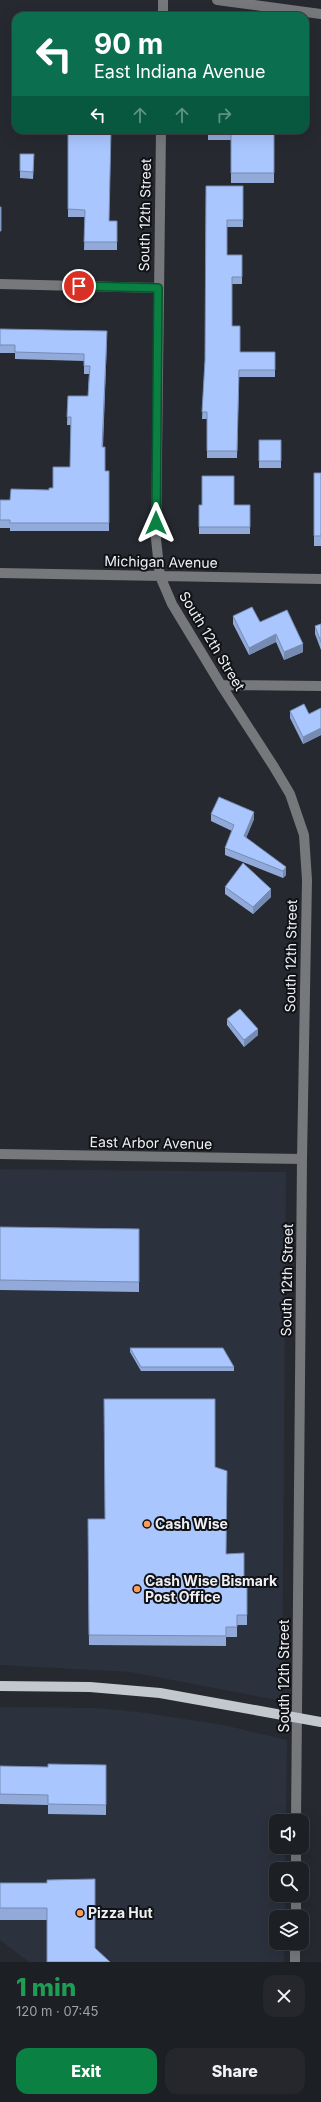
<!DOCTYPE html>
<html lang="en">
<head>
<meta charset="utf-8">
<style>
  :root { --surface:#1c1f24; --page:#25272c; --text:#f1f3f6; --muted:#a0a2a6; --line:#3a3d41; --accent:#0b8043 }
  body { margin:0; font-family:Inter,sans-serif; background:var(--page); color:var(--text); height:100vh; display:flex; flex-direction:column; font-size:15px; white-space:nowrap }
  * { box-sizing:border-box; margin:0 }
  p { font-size:13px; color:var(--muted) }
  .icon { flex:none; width:22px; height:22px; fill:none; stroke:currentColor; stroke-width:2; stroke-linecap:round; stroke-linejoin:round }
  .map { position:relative; height:1962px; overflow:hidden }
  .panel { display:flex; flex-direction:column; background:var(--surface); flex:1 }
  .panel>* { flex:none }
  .guide { position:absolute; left:12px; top:12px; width:297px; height:122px; border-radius:12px; box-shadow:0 4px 16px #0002,0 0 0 1px var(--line); background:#0b6e4f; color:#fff; overflow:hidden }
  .controls { position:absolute; left:269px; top:1814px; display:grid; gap:8px }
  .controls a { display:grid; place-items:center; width:40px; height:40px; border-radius:8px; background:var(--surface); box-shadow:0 4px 16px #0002,0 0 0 1px var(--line); font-size:20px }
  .pin { position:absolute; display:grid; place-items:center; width:34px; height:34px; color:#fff; margin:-17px; border:2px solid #fff; border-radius:50%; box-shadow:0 1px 4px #0007 }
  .me { position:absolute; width:44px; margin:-22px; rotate:0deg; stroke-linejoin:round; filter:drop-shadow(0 0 3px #0008) }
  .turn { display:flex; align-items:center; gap:14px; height:84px; padding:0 16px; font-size:18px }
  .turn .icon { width:52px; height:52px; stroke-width:2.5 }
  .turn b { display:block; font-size:28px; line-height:34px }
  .lanes { display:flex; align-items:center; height:38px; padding:0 16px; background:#0003; justify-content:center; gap:20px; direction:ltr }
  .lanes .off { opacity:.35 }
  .round { display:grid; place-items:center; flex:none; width:42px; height:42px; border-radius:12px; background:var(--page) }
  .overview { display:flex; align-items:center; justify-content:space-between; height:68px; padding:0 16px }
  h1 { font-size:24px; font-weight:800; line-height:30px; color:#1e9e55 }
  .action { display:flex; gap:8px; margin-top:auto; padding:8px 16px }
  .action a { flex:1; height:46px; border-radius:12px; background:var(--accent); color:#fff; font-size:16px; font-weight:800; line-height:46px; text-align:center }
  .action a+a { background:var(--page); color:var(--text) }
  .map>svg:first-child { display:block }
  .built { fill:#2b313d }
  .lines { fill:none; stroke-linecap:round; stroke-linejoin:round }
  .minor { stroke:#76787b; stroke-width:10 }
  .major { stroke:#c3c7ce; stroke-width:10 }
  .wall { fill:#91aada }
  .shaded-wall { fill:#768bb2 }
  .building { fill:#a9c6fe; stroke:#768bb2 }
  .route-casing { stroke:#07532c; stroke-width:10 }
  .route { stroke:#0b8043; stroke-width:7 }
  .poi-dot { fill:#fe9b58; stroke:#101215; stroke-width:1.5 }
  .labels { text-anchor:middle; stroke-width:4; stroke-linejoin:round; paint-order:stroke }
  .street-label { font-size:14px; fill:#eef0f5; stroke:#101215 }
  .poi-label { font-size:14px; font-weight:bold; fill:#eef0f5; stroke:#101215; text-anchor:start }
</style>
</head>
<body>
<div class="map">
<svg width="321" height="1962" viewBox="0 0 321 1962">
  <rect width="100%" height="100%" fill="#262930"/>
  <path class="built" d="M 0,1169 L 286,1172 L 282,1701 L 130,1672 L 0,1665 Z
    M 0,1707 L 99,1708 L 147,1713 L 228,1726 L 287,1740 L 286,1821 L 276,1821 L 276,1847 L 285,1847 L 285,1869 L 276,1869 L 276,1895 L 285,1895 L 285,1917 L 276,1917 L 276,1943 L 284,1943 L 284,1962 L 29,1962 L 0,1940 Z"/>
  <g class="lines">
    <path class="minor" d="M 217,0 L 321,14
      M 163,16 L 163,0
      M 161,130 L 156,539 L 160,576 L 172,604 L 221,685 L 274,767 L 290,794 L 304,835 L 307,880 L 302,1159 L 296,1821
      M 0,284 L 158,288
      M 0,573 L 321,579
      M 221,685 L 321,686
      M 0,1154 L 302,1159
      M 296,1869 L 296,1847
      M 296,1917 L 296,1895
      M 295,1962 L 295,1943"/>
    <path class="major" d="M 0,1686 L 90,1687 L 160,1693 L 321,1722"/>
  </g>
  <path class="wall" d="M 305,35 L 309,35 L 309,108 L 305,108 Z
    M 68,130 L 109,221 L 117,221 L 117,250 L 84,250 L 85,217 L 68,217 Z
    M 208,130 L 236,130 L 236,134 L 274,134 L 274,183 L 231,183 L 231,140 L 208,140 Z
    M 20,154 L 34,161 L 33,179 L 20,178 Z
    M 206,186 L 243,186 L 243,227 L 227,227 L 227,255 L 242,255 L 242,284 L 232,284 L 232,326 L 240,352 L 275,352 L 275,377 L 239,377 L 237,458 L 207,458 L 207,419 L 202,419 L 205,360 Z
    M 0,329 L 107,339 L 103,447 L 105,471 L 109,471 L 109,531 L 10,531 L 10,528 L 0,528 L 0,500 L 10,500 L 49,490 L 53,488 L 70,467 L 71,425 L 67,425 L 68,396 L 88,396 L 89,374 L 84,374 L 84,361 L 15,359 L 15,353 L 0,353 Z
    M 259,440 L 281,440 L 281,468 L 259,468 Z
    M 314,473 L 321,473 L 321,546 L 314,546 Z
    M 199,505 L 250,505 L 250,534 L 199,534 Z
    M 233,616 L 260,622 L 303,652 L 284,660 L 276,642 L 249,655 L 233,624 Z
    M 321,624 L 321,650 L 315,634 L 315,626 Z
    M 321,708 L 321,735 L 303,744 L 290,718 L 290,711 L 309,714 Z
    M 211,814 L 254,819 L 246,838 L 286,867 L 286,875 L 283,878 L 225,855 L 225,848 L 232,831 L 211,821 Z
    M 225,887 L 271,897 L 253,914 L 225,894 Z
    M 227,1019 L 258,1035 L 244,1047 L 227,1025 Z
    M 0,1227 L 139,1229 L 139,1292 L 0,1290 Z
    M 130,1348 L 234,1367 L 234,1371 L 141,1371 L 130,1352 Z
    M 215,1467 L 226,1554 L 244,1587 L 247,1587 L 247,1625 L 237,1625 L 237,1637 L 226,1637 L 226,1646 L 89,1645 L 88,1519 L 105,1519 Z
    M 106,1765 L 106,1815 L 48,1814 L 48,1805 L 0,1804 L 0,1766 L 48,1767 Z
    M 0,1883 L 47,1883 L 95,1948 L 47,1920 L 0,1920 Z"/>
  <path class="shaded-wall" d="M 276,634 L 276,642 L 249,655 L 249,648 Z
    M 303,644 L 303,652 L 284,660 L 284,652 Z
    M 321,728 L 321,735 L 303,744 L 303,737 Z
    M 254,812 L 254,819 L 244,843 L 244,836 Z
    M 286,867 L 286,875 L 283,878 L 283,871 Z
    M 271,889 L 271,897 L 253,914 L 253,907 Z
    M 258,1029 L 258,1035 L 244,1047 L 244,1040 Z"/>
  <path class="building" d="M 305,35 L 309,35 L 309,100 L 305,100 Z
    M 68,130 L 111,130 L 109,221 L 117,221 L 117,242 L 84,242 L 85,210 L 68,209 Z
    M 208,130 L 236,130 L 236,132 L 208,132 Z
    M 231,134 L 274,134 L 274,173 L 231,173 Z
    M 20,154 L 34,154 L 33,172 L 20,171 Z
    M 206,186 L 243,186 L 243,220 L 227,220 L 227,255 L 242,255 L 242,277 L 232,277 L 232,326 L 240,326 L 240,352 L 275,352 L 275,370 L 239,370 L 237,451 L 207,451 L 207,412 L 202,412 L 205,360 Z
    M 0,207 L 1,207 L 1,231 L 0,231 Z
    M 0,329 L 107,331 L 102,447 L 105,447 L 105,471 L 109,471 L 109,523 L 10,523 L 10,520 L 0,520 L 0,500 L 10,500 L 11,489 L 49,490 L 49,488 L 53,488 L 53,467 L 70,467 L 71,417 L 67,417 L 68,396 L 88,396 L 90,366 L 84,366 L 84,354 L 15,352 L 15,345 L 0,345 Z
    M 259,440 L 281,440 L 281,461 L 259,461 Z
    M 314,473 L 321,473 L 321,536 L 314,536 Z
    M 202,476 L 234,476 L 234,505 L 250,505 L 250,527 L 199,527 L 199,505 L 202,505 Z
    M 252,607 L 260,622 L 287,610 L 303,644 L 284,652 L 276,634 L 249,648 L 233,616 Z
    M 321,624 L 321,642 L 315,626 Z
    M 304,704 L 309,714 L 321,708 L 321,728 L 303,737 L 290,711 Z
    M 219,797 L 254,812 L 244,836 L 286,867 L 283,871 L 225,848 L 234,825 L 211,814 Z
    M 243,863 L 271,889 L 253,907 L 225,887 Z
    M 240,1009 L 258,1029 L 244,1040 L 227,1019 Z
    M 0,1227 L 139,1229 L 139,1282 L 0,1280 Z
    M 130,1348 L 223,1348 L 234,1367 L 141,1367 Z
    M 104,1399 L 215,1399 L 215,1467 L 227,1471 L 226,1554 L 244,1553 L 244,1587 L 247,1587 L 247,1615 L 237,1615 L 237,1627 L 226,1627 L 226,1636 L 89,1635 L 88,1519 L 105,1519 Z
    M 48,1764 L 106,1765 L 106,1805 L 48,1804 L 48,1795 L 0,1794 L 0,1766 L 48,1767 Z
    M 95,1879 L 95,1948 L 110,1962 L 47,1962 L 47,1908 L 0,1908 L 0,1883 L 47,1883 L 47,1880 Z"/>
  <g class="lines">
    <defs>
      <path id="route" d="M 79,286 L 158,288 L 156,523"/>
    </defs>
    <use href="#route" class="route-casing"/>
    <use href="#route" class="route"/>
  </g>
  <g class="poi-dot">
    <circle cx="147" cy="1524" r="4"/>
    <circle cx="137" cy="1589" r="4"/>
    <circle cx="80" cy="1913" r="4"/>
  </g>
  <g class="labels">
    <g class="street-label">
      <text transform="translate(145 215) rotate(-89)" y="5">South 12th Street</text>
      <text transform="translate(161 562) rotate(1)" y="5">Michigan Avenue</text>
      <text transform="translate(212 641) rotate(59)" y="5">South 12th Street</text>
      <text transform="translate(291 956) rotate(-89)" y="5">South 12th Street</text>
      <text transform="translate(151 1143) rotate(1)" y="5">East Arbor Avenue</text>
      <text transform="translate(287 1280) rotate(-89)" y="5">South 12th Street</text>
      <text transform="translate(284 1676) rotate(-90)" y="5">South 12th Street</text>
    </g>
    <g class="poi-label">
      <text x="155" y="1529">Cash Wise</text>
      <text x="145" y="1586">Cash Wise Bismark<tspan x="145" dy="16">Post Office</tspan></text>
      <text x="88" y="1918">Pizza Hut</text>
    </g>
  </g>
</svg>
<div class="controls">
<a><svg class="icon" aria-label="sound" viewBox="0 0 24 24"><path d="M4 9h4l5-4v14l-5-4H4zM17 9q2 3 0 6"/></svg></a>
<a><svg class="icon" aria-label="search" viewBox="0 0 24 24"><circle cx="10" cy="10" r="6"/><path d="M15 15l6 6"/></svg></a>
<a><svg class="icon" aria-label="layers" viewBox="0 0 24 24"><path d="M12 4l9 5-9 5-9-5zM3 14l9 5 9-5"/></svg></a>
</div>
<div class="pin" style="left:79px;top:286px;background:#d93025"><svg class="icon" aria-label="arrive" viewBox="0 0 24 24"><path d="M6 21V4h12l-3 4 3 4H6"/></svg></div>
<svg class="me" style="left:156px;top:523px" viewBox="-20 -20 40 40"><path d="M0-17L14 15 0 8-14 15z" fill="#0b8043" stroke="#fff" stroke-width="4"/></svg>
<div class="guide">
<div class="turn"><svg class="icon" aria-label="left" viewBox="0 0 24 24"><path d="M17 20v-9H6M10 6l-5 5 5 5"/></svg><div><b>90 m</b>East Indiana Avenue</div></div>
<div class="lanes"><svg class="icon" aria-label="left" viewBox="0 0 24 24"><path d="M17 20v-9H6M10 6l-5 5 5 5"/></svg><svg class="icon off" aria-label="ahead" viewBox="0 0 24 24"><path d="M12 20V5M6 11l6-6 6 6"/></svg><svg class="icon off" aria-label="ahead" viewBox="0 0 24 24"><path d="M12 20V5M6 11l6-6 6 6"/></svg><svg class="icon off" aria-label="right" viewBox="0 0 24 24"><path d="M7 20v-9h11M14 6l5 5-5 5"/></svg></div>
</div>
</div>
<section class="panel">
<div class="overview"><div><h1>1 min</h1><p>120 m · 07:45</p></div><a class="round"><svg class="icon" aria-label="close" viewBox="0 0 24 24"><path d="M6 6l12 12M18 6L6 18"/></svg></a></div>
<div class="action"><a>Exit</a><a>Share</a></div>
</section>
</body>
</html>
